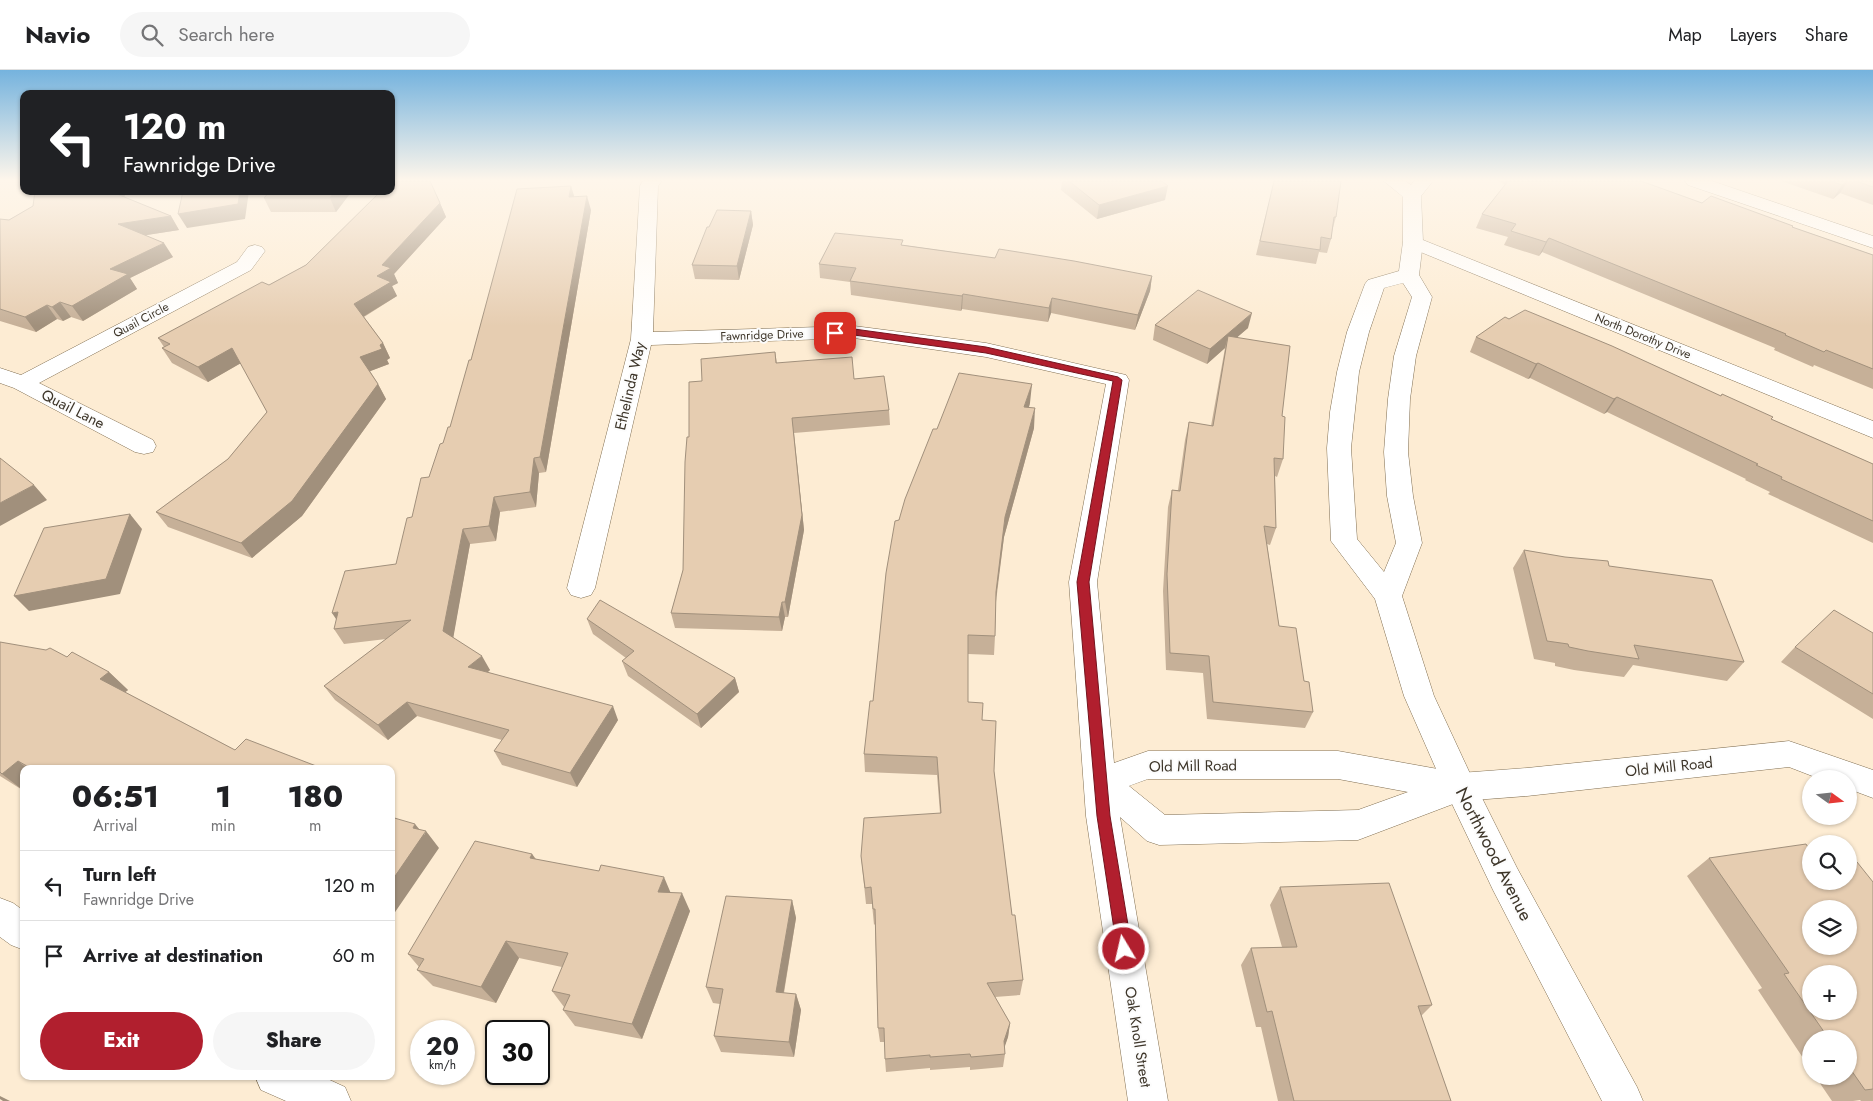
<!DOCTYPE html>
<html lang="en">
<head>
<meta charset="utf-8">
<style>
  :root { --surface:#fff; --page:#f6f6f6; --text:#202124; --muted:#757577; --line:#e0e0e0; --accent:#b11f2e }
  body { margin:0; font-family:Jost,sans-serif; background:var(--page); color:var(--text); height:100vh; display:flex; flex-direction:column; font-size:19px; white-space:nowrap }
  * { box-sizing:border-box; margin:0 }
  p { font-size:16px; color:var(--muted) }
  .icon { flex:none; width:28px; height:28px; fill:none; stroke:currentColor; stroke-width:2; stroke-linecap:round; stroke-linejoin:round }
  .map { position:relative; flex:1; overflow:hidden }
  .details { position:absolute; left:20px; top:695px; width:375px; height:315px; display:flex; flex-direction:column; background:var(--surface); border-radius:10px; box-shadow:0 1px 4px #0004 }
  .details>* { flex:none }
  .hud { position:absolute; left:20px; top:20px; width:375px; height:105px; border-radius:10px; box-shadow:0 1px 4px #0004; background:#202124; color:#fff; overflow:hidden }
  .needle { width:32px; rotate:105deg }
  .tools { position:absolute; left:1802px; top:700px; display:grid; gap:10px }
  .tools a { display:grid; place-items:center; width:55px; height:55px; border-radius:50%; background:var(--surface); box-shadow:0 1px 4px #0004; font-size:25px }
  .speed { position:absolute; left:410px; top:950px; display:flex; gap:10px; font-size:25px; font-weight:700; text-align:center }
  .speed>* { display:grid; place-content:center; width:65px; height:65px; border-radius:50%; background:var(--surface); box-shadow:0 1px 4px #0004; line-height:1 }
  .speed small { font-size:12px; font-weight:400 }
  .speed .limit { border:2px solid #111; border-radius:8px; background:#fff; color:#111 }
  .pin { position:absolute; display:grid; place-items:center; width:42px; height:42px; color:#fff; margin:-21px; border-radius:10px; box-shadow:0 2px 8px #0006 }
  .me { position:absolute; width:55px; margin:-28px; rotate:351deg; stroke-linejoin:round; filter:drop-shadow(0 0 4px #0008) }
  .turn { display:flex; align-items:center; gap:18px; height:105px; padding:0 20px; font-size:22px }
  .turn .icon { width:65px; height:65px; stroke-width:2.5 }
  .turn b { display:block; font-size:35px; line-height:42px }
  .eta { display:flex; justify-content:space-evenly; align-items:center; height:85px; text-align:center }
  .eta b { font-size:30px; font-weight:800; line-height:35px }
  .primary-button { display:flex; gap:10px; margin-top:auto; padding:10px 20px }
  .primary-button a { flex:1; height:58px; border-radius:30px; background:var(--accent); color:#fff; font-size:20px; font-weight:800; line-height:58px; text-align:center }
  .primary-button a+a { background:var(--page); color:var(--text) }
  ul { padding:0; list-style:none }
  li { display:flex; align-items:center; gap:15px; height:70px; padding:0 20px; border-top:1px solid var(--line) }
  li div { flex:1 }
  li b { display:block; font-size:19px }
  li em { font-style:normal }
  header { display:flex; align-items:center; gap:30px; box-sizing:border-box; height:70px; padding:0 25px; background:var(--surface); border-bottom:1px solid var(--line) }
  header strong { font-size:24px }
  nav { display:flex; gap:28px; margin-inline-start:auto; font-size:18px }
  .search { width:350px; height:45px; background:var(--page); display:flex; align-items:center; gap:12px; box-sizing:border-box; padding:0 18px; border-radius:28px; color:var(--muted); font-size:19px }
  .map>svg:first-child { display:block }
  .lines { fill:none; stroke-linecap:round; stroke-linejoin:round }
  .street-casing { stroke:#816f52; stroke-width:1 }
  .secondary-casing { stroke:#816f52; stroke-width:1 }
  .street { fill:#fff; fill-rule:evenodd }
  .secondary { fill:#fff; fill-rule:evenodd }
  .wall { fill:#c6b098 }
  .shaded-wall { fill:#a1907c }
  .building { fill:#e6cdb1; stroke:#a1907c; fill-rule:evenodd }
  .route { fill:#b11f2e; stroke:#73141e }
  .labels { text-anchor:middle; stroke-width:4; stroke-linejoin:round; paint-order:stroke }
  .far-street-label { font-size:12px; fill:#3d3529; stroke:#fcfcfc }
  .street-label { font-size:15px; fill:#3d3529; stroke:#fcfcfc }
  .near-street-label { font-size:18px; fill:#3d3529; stroke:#fcfcfc }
</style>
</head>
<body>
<header>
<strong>Navio</strong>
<div class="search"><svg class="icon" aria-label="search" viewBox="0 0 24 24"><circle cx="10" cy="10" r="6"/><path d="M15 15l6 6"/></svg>Search here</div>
<nav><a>Map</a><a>Layers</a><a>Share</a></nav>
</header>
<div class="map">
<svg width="1873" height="1031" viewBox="0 0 1873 1031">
  <rect width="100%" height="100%" fill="#fdecd3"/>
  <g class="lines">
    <defs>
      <path id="street" d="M 643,111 L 662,111 L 658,116 L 653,262 L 854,256 L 986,273 L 1126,305 L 1129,310 L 1097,512 L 1114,693 L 1148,681 L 1338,681 L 1460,703 L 1527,698 L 1789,671 L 1873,700 L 1873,728 L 1849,719 L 1849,709 L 1820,709 L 1789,697 L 1527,726 L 1461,731 L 1358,770 L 1159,775 L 1147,771 L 1120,747 L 1168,1031 L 1128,1031 L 1086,746 L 1069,512 L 1106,314 L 986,287 L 854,268 L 651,275 L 595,518 L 591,525 L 581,528 L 571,525 L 567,518 L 631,269 L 640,116 ZM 1148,709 L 1338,709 L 1408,722 L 1358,740 L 1165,745 L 1129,716 Z
        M 1685,111 L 1712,111 L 1873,166 L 1873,178 L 1688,115 Z
        M 1413,166 L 1873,351 L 1873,368 L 1406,176 L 1403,172 L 1406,168 Z
        M 255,175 L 262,177 L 265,181 L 251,200 L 39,313 L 153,370 L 156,376 L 153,382 L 144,384 L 135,382 L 14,318 L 0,313 L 0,298 L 21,305 L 237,192 L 248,177 Z
        M 0,828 L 13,833 L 24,841 L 24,880 L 11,875 L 0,867 Z
        M 255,1006 L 321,1006 L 345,1017 L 351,1031 L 286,1031 L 261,1020 Z"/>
      <path id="secondary" d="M 1384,111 L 1405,111 L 1411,115 L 1414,111 L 1433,111 L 1421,126 L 1423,172 L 1419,205 L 1432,227 L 1416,286 L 1410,329 L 1408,382 L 1413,426 L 1422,473 L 1402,526 L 1434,626 L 1473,710 L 1517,798 L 1637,1017 L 1643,1031 L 1602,1031 L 1493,820 L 1444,717 L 1404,626 L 1375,529 L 1331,471 L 1327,378 L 1330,342 L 1337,302 L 1347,262 L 1365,214 L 1368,210 L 1399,201 L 1403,172 L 1403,127 ZM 1403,213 L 1412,227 L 1394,286 L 1388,329 L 1384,382 L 1387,426 L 1396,473 L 1384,502 L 1357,469 L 1351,378 L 1359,302 L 1369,262 L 1384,218 Z"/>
    </defs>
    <use href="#street" class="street-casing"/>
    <use href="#secondary" class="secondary-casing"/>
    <use href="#street" class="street"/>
    <use href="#secondary" class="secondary"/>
  </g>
  <path class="wall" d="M 1062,111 L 1162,111 L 1165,130 L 1097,149 L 1061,120 Z
    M 1274,111 L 1336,147 L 1332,161 L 1331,169 L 1327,183 L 1319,182 L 1316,194 L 1256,185 Z
    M 1499,111 L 1641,111 L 1702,133 L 1792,157 L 1873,185 L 1873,319 L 1814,295 L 1813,297 L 1774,280 L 1775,278 L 1542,182 L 1539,186 L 1504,175 L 1508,167 L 1476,158 L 1482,144 L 1505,115 Z
    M 1781,111 L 1873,111 L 1873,135 L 1840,123 L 1833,129 Z
    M 571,116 L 574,127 L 591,140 L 546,402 L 539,403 L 536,437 L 500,442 L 496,471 L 470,474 L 453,567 L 490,600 L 488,602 L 618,650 L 577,717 L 502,695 L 494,681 L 502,670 L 417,646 L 388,670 L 335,630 L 324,616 L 386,569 L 344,574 L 334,559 L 396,494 L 412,447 L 450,357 L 471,290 Z
    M 35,121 L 127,121 L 124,127 L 171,146 L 179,160 L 146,165 L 173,187 L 130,208 L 137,219 L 83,251 L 71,247 L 63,251 L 57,249 L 36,262 L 0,251 L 0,149 L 9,150 L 33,136 Z
    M 270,121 L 352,121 L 336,142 L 271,142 L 264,128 Z
    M 440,133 L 446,147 L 394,204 L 398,213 L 392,216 L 397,226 L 364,247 L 383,273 L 390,288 L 387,290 L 389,294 L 370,301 L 378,314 L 386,329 L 302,446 L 252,488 L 168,457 L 156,442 L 228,389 L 267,342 L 241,293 L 208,312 L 172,293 L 162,278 L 164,277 L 158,268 L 269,215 L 306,195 Z
    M 751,141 L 753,155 L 739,210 L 695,209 L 692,195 L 709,157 Z
    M 903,175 L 995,188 L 1152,206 L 1150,221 L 1135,260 L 1051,243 L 1048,252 L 962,239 L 961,241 L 851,225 L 850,212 L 820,208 L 819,194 Z
    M 1155,255 L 1248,258 L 1237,267 L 1282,346 L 1283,389 L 1277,407 L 1275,406 L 1276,458 L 1270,475 L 1267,474 L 1279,556 L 1304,611 L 1313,642 L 1305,658 L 1207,649 L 1203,603 L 1166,600 L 1163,521 L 1168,437 L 1172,420 L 1178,420 L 1185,370 L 1189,352 L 1211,356 L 1225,278 L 1207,294 L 1153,270 Z
    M 1476,267 L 1771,349 L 1873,394 L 1873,473 L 1768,424 L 1770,422 L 1745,410 L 1746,409 L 1607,342 L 1604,344 L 1530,308 L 1528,309 L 1470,282 Z
    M 775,282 L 777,293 L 854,309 L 889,340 L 890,355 L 794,363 L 804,460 L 788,547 L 785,547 L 782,561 L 675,558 L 671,543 L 683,500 L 689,367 Z
    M 1030,333 L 1029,337 L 1034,358 L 1004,467 L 996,532 L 995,566 L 994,585 L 968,584 L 968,632 L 982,650 L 994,701 L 1012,845 L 1023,910 L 1020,925 L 995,927 L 1010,953 L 1008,967 L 1004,977 L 1005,984 L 1003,997 L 970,1000 L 970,997 L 930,1000 L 930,998 L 886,1002 L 885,989 L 885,972 L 880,972 L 878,958 L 875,854 L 874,855 L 872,834 L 866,834 L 861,786 L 940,743 L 937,705 L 865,702 L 864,684 L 873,631 L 899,450 L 937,359 Z
    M 1524,480 L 1609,496 L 1744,592 L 1727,611 L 1633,595 L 1624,607 L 1574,600 L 1555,596 L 1555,593 L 1534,589 L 1513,498 Z
    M 587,549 L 735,608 L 739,622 L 701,658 L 628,606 L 622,591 L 626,588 L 593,564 Z
    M 1873,563 L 1873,649 L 1781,592 L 1795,577 Z
    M 0,572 L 67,587 L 109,602 L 128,620 L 125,622 L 235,680 L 324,699 L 24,699 L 24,721 L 0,706 Z
    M 532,784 L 536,789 L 670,822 L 690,841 L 642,969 L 575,956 L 563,940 L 564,937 L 552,921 L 562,897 L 519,888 L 496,933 L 433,916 L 417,900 L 419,897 L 408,884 Z
    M 1709,788 L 1811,811 L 1873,812 L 1873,1031 L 1861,1031 L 1860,1030 L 1853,1031 L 1832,1031 L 1815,1006 L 1849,1006 L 1849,969 L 1811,969 L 1811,1000 L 1758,920 L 1762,918 L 1687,806 Z
    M 1280,817 L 1432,935 L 1421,946 L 1451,1031 L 1278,1031 L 1261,957 L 1256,957 L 1241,895 L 1251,878 L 1282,877 L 1270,835 Z
    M 792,830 L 796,848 L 784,923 L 796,924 L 801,940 L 794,987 L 721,982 L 714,966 L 720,934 L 713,933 L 706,917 Z"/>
  <path class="shaded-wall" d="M 1847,111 L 1848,111 L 1840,123 L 1833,129 L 1842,115 Z
    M 571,116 L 575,129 L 569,127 Z
    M 1168,116 L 1165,130 L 1097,149 L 1099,135 Z
    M 112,121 L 127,121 L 120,136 L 112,122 Z
    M 240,121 L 249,121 L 245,149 L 187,158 L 178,144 Z
    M 335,121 L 352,121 L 336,142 L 330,128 Z
    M 587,126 L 591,140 L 546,402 L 540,387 Z
    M 440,133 L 446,147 L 394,204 L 398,213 L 392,216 L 397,226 L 361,248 L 354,234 L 377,206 L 382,195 Z
    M 751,141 L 753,155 L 739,210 L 737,196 Z
    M 171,146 L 179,160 L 128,168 L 118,154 Z
    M 1549,168 L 1542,182 L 1539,186 L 1546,172 Z
    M 164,173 L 173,187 L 130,208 L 137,219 L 83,251 L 72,236 L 110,199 Z
    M 1152,206 L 1150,221 L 1135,260 L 1138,245 Z
    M 963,224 L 962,239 L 961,241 L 962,226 Z
    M 1052,228 L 1051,243 L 1048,252 L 1049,238 Z
    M 60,232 L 71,247 L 63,251 L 52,237 Z
    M 47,235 L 57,249 L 36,262 L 25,247 Z
    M 1252,243 L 1248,258 L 1226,277 L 1228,266 L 1225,278 L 1207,294 L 1210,279 Z
    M 383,273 L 390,288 L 387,290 L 389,294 L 368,302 L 360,287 Z
    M 232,278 L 241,293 L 208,312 L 198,297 Z
    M 1538,293 L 1530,308 L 1528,309 L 1536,294 Z
    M 378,314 L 386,329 L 302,446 L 252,488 L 241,473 Z
    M 1032,314 L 1030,333 L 1023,356 L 1024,337 Z
    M 1617,327 L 1607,342 L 1604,344 L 1614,329 Z
    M 1035,338 L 1034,358 L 1004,467 L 994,542 L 996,522 L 1005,447 Z
    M 792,348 L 804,460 L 788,547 L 785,532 Z
    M 534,388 L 539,403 L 536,437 L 530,422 Z
    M 34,415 L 47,430 L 0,456 L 0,433 Z
    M 494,427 L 500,442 L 496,471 L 489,456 Z
    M 130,444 L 142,459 L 120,524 L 29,541 L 14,526 Z
    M 463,459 L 470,474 L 452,575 L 443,561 Z
    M 782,532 L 785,547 L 782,561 L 779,547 Z
    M 338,542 L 342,558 L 332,543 Z
    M 482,586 L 490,600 L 477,611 L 468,597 Z
    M 109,602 L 128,620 L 118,628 L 100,609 Z
    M 735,608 L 739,622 L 701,658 L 697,644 Z
    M 407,632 L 417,646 L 388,670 L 378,655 Z
    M 613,636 L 618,650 L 577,717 L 570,703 Z
    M 18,691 L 28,699 L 24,699 L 24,721 L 2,704 Z
    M 415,754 L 424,765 L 426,761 L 439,778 L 391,848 L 391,812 L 413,758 Z
    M 532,784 L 544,802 L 530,788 Z
    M 664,807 L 672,826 L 658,822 Z
    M 682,823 L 690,841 L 642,969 L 632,954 Z
    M 792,830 L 796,848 L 781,938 L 776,922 Z
    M 506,871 L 519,888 L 496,933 L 481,917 Z
    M 796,924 L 801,940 L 794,987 L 789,972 Z
    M 1010,953 L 1008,967 L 1002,985 L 1004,971 Z
    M 0,1026 L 10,1031 L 3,1031 L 0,1029 Z"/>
  <path class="building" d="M 391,111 L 430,111 L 440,133 L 382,195 L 391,198 L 377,206 L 391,212 L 354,234 L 383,273 L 380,275 L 382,279 L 360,287 L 378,314 L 292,431 L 241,473 L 156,442 L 228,389 L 267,342 L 232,278 L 198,297 L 162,278 L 170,274 L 158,268 L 262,212 L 269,215 L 306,195 L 381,121 L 391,121 Z
    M 1069,111 L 1162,111 L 1168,116 L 1099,135 Z
    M 1274,111 L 1341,111 L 1336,147 L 1334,147 L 1331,169 L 1321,167 L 1320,180 L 1260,171 Z
    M 1508,111 L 1641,111 L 1702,133 L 1711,126 L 1793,156 L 1792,157 L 1873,185 L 1873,299 L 1826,280 L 1824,282 L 1785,265 L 1786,264 L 1549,168 L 1546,172 L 1511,161 L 1516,154 L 1482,144 Z
    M 1831,111 L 1847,111 L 1842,115 Z
    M 1856,111 L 1873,111 L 1873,117 Z
    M 571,116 L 569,127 L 587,126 L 540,387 L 534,388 L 530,422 L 494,427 L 489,456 L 463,459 L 443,561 L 482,586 L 468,597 L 613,636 L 570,703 L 494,681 L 509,660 L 407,632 L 378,655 L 324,616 L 411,550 L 334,559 L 338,542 L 332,543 L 345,501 L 396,494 L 407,448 L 412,447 L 421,408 L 429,407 L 440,374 L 443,373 L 448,357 L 450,357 L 469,290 L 471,290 L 517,119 Z
    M 35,121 L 112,121 L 112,122 L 171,146 L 118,154 L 164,173 L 110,199 L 128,204 L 72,236 L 60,232 L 52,237 L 47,235 L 25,247 L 0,239 L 0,149 L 9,150 L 33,136 Z
    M 183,121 L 240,121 L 238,134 L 178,144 Z
    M 270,121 L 335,121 L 330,128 L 264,128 Z
    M 717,140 L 751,141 L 737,196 L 692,195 L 707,157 L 709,157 Z
    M 835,163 L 903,170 L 901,175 L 995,188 L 999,179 L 1074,191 L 1152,206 L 1138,245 L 1052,228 L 1049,238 L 963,224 L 962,226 L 850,211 L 856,198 L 819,194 Z
    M 1198,220 L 1252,243 L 1210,279 L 1155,255 Z
    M 1525,240 L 1612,276 L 1721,326 L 1722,324 L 1773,347 L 1771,349 L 1873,394 L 1873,451 L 1781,409 L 1782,407 L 1756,395 L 1758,394 L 1617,327 L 1614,329 L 1538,293 L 1536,294 L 1476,267 L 1505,247 L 1509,249 Z
    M 1228,266 L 1290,276 L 1282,346 L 1285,347 L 1283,389 L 1274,388 L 1276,458 L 1264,456 L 1279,556 L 1296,558 L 1304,611 L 1309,612 L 1313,642 L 1213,632 L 1209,586 L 1170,583 L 1167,504 L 1172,420 L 1180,421 L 1189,352 L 1213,356 Z
    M 775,282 L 776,293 L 852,287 L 854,309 L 884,306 L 889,340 L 792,348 L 802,445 L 785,532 L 782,532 L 779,547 L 671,543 L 683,500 L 685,392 L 687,367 L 689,367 L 689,312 L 702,311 L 701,289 Z
    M 959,303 L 1032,314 L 1024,337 L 1035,338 L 1005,447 L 996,522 L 995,566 L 968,565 L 968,632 L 983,633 L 982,650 L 996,651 L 994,701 L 1012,845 L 1015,845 L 1023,910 L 987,913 L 1010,953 L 1004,971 L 1005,984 L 971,987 L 970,984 L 930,987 L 930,985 L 885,989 L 884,958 L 878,958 L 875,839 L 873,839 L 871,817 L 865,818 L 861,786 L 864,748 L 941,743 L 937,687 L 864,684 L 870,631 L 873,631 L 886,503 L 895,451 L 899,450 L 905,429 L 933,359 L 937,359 Z
    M 0,388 L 34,415 L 0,433 Z
    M 130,444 L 106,509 L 14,526 L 44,458 Z
    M 1524,480 L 1565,487 L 1608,491 L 1609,496 L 1712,510 L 1744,592 L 1634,575 L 1639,589 L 1588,581 L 1569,577 L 1568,574 L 1547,571 Z
    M 600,530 L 735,608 L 697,644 L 622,591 L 634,581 L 587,549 Z
    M 1834,540 L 1873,563 L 1873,624 L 1795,577 Z
    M 0,572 L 46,580 L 50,578 L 67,587 L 72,582 L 109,602 L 100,609 L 235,680 L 246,669 L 324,699 L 32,699 L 18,691 L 2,704 L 0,702 Z
    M 391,747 L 415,754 L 413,758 L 426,761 L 391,812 Z
    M 475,771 L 532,784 L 530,788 L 599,801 L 601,795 L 664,807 L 658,822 L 682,823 L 632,954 L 563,940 L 570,925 L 552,921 L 568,883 L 506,871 L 481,917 L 417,900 L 424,889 L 408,884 Z
    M 1806,774 L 1811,782 L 1811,811 L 1849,811 L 1849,793 L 1857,792 L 1873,812 L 1873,1019 L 1865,1020 L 1849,997 L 1849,969 L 1829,969 L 1784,904 L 1789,903 L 1709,788 ZM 1811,839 L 1849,839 L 1849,876 L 1811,876 ZM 1811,904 L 1849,904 L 1849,941 L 1811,941 Z
    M 1389,813 L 1432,935 L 1418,936 L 1451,1031 L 1294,1031 L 1272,941 L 1267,942 L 1251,878 L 1297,877 L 1280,817 Z
    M 726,826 L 792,830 L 776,922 L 796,924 L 789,972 L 714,966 L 723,919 L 706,917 Z"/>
  <linearGradient id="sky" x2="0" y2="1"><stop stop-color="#75b3de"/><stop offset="0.43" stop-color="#fef6eb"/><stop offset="1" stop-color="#fef6eb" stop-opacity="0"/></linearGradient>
  <rect width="1873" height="256" fill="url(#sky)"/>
  <path class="route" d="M 854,259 L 986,277 L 1118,307 L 1122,310 L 1089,512 L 1110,746 L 1132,879 L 1130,884 L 1124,886 L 1119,884 L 1117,879 L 1097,746 L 1077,512 L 1113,311 L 986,283 L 854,265 L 835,265 L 830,263 L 835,260 Z"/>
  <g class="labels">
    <g class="far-street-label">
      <text transform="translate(141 250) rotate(-28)" y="4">Quail Circle</text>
      <text transform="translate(762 265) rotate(-2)" y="4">Fawnridge Drive</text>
      <text transform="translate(1643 266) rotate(22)" y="4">North Dorothy Drive</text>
    </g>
    <g class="street-label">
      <text transform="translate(630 316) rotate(-77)" y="5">Ethelinda Way</text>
      <text transform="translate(73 339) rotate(27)" y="5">Quail Lane</text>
      <text transform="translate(1193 696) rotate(-1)" y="5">Old Mill Road</text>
      <text transform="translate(1669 697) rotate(-6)" y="5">Old Mill Road</text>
      <text transform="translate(1138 967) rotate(81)" y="5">Oak Knoll Street</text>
    </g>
    <g class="near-street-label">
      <text transform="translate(1494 784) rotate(63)" y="6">Northwood Avenue</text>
    </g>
  </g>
</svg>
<div class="tools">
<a><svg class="needle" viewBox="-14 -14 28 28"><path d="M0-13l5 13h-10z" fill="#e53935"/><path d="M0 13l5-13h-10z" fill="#757577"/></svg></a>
<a><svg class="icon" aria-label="search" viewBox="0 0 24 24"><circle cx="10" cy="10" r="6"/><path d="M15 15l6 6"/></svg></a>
<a><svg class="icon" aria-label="layers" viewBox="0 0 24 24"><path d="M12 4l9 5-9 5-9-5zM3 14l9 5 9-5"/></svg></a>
<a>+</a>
<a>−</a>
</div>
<div class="speed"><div>20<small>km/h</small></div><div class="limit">30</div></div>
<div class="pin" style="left:835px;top:263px;background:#d93025"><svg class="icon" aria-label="arrive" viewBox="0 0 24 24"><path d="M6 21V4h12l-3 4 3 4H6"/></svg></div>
<svg class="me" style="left:1124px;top:879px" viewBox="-20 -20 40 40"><circle r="17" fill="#b11f2e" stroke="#fff" stroke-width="3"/><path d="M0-11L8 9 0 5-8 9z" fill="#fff"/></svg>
<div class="hud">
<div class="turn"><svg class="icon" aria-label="left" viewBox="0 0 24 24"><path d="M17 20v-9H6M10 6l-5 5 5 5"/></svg><div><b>120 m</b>Fawnridge Drive</div></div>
</div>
<section class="details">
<div class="eta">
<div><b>06:51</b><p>Arrival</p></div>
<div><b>1</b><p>min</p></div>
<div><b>180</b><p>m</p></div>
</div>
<ul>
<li><svg class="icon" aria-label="left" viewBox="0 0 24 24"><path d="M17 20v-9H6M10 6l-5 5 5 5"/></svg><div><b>Turn left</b><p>Fawnridge Drive</p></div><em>120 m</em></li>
<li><svg class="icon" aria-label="arrive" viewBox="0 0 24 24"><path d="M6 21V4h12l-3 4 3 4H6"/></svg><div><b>Arrive at destination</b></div><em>60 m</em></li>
</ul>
<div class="primary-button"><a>Exit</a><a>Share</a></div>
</section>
</div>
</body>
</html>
